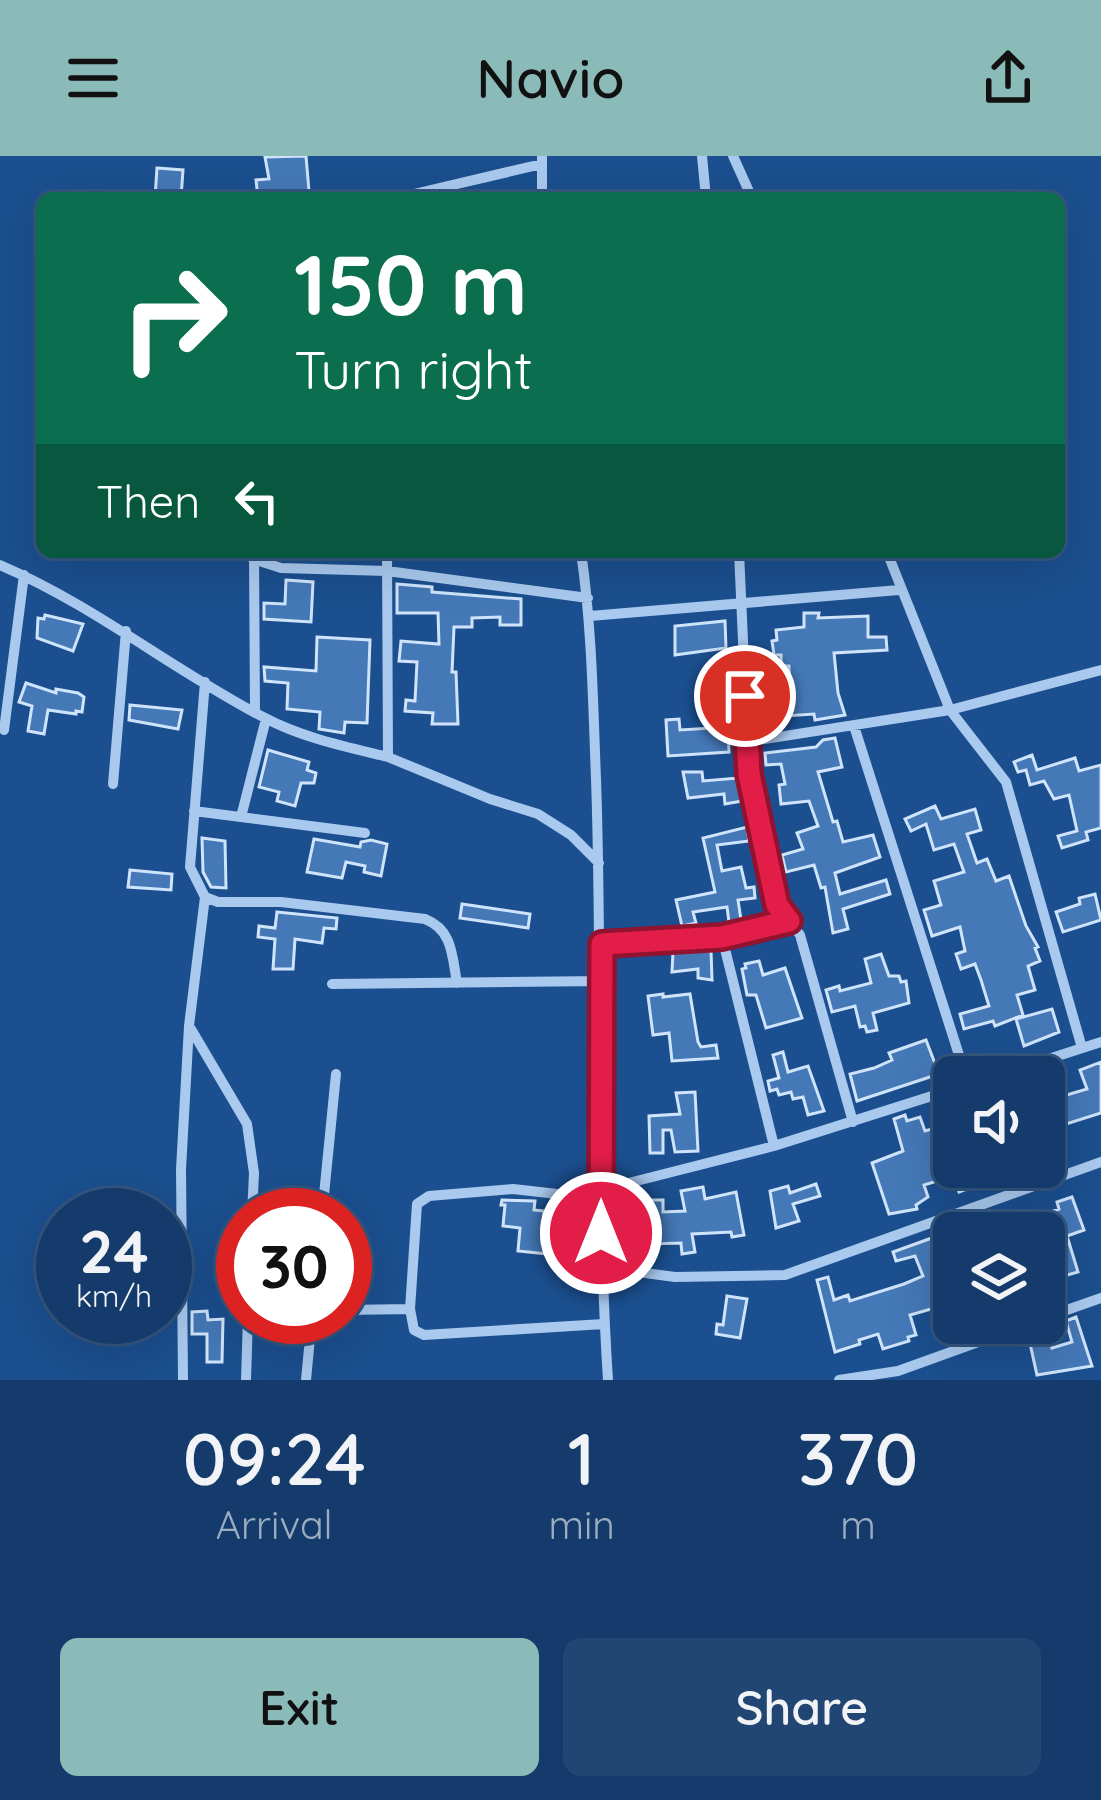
<!DOCTYPE html>
<html lang="en">
<head>
<meta charset="utf-8">
<style>
  :root { --surface:#143b6b; --page:#214673; --text:#f1f3f6; --muted:#9dadc1; --line:#33557e; --accent:#8bbbb9 }
  body { margin:0; font-family:Quicksand,sans-serif; background:var(--page); color:var(--text); height:100vh; display:flex; flex-direction:column; font-size:45px; white-space:nowrap }
  * { box-sizing:border-box; margin:0 }
  p { font-size:39px; color:var(--muted) }
  .icon { flex:none; width:66px; height:66px; fill:none; stroke:currentColor; stroke-width:2; stroke-linecap:round; stroke-linejoin:round }
  .map { position:relative; height:1224px; overflow:hidden }
  .sheet { display:flex; flex-direction:column; background:var(--surface); flex:1 }
  .sheet>* { flex:none }
  .top-card { position:absolute; left:36px; top:36px; width:1029px; height:366px; border-radius:18px; box-shadow:0 12px 48px #0002,0 0 0 3px var(--line); background:#0b6e4f; color:#fff; overflow:hidden }
  .buttons { position:absolute; left:933px; top:900px; display:grid; gap:24px }
  .buttons a { display:grid; place-items:center; width:132px; height:132px; border-radius:18px; background:var(--surface); box-shadow:0 12px 48px #0002,0 0 0 3px var(--line); font-size:60px }
  .speed { position:absolute; left:36px; top:1032px; display:flex; gap:24px; font-size:60px; font-weight:700; text-align:center }
  .speed>* { display:grid; place-content:center; width:156px; height:156px; border-radius:50%; background:var(--surface); box-shadow:0 12px 48px #0002,0 0 0 3px var(--line); line-height:1 }
  .speed small { font-size:30px; font-weight:400 }
  .speed .limit { border:18px solid #d22; background:#fff; color:#111 }
  .pin { position:absolute; display:grid; place-items:center; width:102px; height:102px; color:#fff; margin:-51px; border:6px solid #fff; border-radius:50%; box-shadow:0 3px 12px #0007 }
  .me { position:absolute; width:132px; margin:-66px; rotate:0deg; stroke-linejoin:round; filter:drop-shadow(0 0 9px #0008) }
  .turn { display:flex; align-items:center; gap:42px; height:252px; padding:0 60px; font-size:54px }
  .turn .icon { width:156px; height:156px; stroke-width:2.5 }
  .turn b { display:block; font-size:84px; line-height:102px }
  .then { display:flex; align-items:center; height:114px; padding:0 60px; background:#0003; gap:24px; font-size:45px }
  .eta { display:flex; justify-content:space-evenly; align-items:center; height:204px; text-align:center }
  .eta b { font-size:72px; font-weight:600; line-height:84px }
  .primary-button { display:flex; gap:24px; margin-top:auto; padding:24px 60px }
  .primary-button a { flex:1; height:138px; border-radius:18px; background:var(--accent); color:#111; font-size:48px; font-weight:600; line-height:138px; text-align:center }
  .primary-button a+a { background:var(--page); color:var(--text) }
  header { display:flex; justify-content:space-between; align-items:center; height:156px; padding:0 60px; background:var(--accent); color:#111; font-size:54px; font-weight:600 }
  .map>svg:first-child { display:block }
  .building { fill:#4478b7; stroke:#cfe3fa; stroke-width:3 }
  .lines { fill:none; stroke-linecap:round; stroke-linejoin:round }
  .minor { stroke:#a9c9ee; stroke-width:10 }
  .route-casing { stroke:#92132f; stroke-width:30 }
  .route { stroke:#e11d48; stroke-width:21 }
</style>
</head>
<body>
<header><svg class="icon" aria-label="menu" viewBox="0 0 24 24"><path d="M4 6h16M4 12h16M4 18h16"/></svg>Navio<svg class="icon" aria-label="share" viewBox="0 0 24 24"><path d="M12 15V3M7 8l5-5 5 5M5 13v7h14v-7"/></svg></header>
<div class="map">
<svg width="1101" height="1224" viewBox="0 0 1101 1224">
  <rect width="100%" height="100%" fill="#1b4f8f"/>
  <path class="building" d="M 306,0 L 309,35 L 258,42 L 256,24 L 269,23 L 265,1 Z
    M 157,12 L 183,14 L 181,42 L 155,42 Z
    M 286,424 L 313,426 L 311,466 L 264,463 L 264,447 L 285,448 Z
    M 397,428 L 432,431 L 432,436 L 521,443 L 521,469 L 500,469 L 500,461 L 472,462 L 472,471 L 454,471 L 452,516 L 456,516 L 458,568 L 432,568 L 433,557 L 405,555 L 406,544 L 415,545 L 417,506 L 399,505 L 401,485 L 439,488 L 438,457 L 397,457 Z
    M 804,457 L 819,457 L 818,462 L 868,460 L 868,481 L 886,481 L 887,494 L 834,497 L 838,537 L 845,559 L 815,564 L 814,558 L 785,560 L 784,541 L 790,541 L 789,510 L 781,510 L 781,499 L 774,499 L 772,485 L 777,484 L 776,474 L 804,471 Z
    M 45,459 L 83,468 L 73,495 L 37,482 L 38,462 L 44,463 Z
    M 725,465 L 726,492 L 675,499 L 675,470 Z
    M 317,481 L 370,484 L 367,567 L 345,566 L 344,577 L 319,573 L 320,556 L 287,553 L 288,527 L 265,525 L 264,511 L 316,515 Z
    M 26,527 L 56,537 L 56,533 L 78,537 L 84,541 L 82,556 L 76,555 L 76,558 L 48,554 L 44,578 L 28,575 L 32,550 L 19,546 Z
    M 130,549 L 182,554 L 178,573 L 129,564 Z
    M 679,563 L 680,574 L 728,571 L 729,596 L 668,600 L 666,564 Z
    M 835,582 L 842,611 L 818,616 L 833,666 L 837,665 L 843,686 L 873,679 L 880,701 L 835,717 L 840,738 L 886,724 L 890,738 L 843,753 L 848,773 L 833,777 L 825,731 L 821,732 L 814,709 L 786,716 L 782,699 L 803,693 L 797,677 L 818,670 L 809,645 L 781,648 L 779,629 L 785,628 L 781,608 L 766,609 L 765,597 L 816,591 L 823,584 Z
    M 268,594 L 309,606 L 307,614 L 316,617 L 314,627 L 301,627 L 295,650 L 277,645 L 279,636 L 259,631 Z
    M 1032,599 L 1037,614 L 1075,602 L 1079,615 L 1101,609 L 1101,672 L 1086,676 L 1088,684 L 1062,692 L 1058,680 L 1077,675 L 1069,639 L 1054,643 L 1044,625 L 1030,629 L 1026,614 L 1018,616 L 1014,606 Z
    M 683,616 L 702,616 L 703,625 L 738,622 L 742,645 L 725,648 L 724,638 L 688,642 Z
    M 935,650 L 941,663 L 975,653 L 981,674 L 967,678 L 977,707 L 987,703 L 996,725 L 1009,720 L 1026,770 L 1038,791 L 1035,792 L 1040,805 L 1028,810 L 1035,834 L 1017,839 L 1023,859 L 995,870 L 993,865 L 964,873 L 960,858 L 989,850 L 981,824 L 975,808 L 961,813 L 956,798 L 965,795 L 960,771 L 932,780 L 924,754 L 941,749 L 934,725 L 964,716 L 954,688 L 934,694 L 926,668 L 911,675 L 905,663 Z
    M 747,671 L 749,685 L 717,689 L 722,715 L 741,711 L 746,732 L 754,731 L 755,742 L 738,744 L 741,764 L 729,766 L 727,751 L 693,756 L 696,767 L 682,770 L 676,744 L 715,736 L 703,682 Z
    M 202,682 L 225,685 L 226,732 L 211,731 L 203,716 Z
    M 314,683 L 360,691 L 361,686 L 371,684 L 387,688 L 381,720 L 364,716 L 365,710 L 346,706 L 342,722 L 307,716 Z
    M 130,714 L 172,718 L 171,734 L 128,731 Z
    M 1095,738 L 1101,764 L 1063,776 L 1056,756 L 1080,748 L 1079,742 Z
    M 462,748 L 530,758 L 528,772 L 460,762 Z
    M 277,756 L 337,762 L 336,773 L 324,772 L 322,787 L 295,783 L 293,813 L 273,813 L 275,783 L 258,781 L 259,770 L 275,772 Z
    M 711,795 L 712,824 L 698,822 L 698,813 L 672,816 L 673,796 Z
    M 881,798 L 889,820 L 899,820 L 901,826 L 906,825 L 909,847 L 873,857 L 877,874 L 867,876 L 865,870 L 860,871 L 855,850 L 832,856 L 826,834 L 839,830 L 840,835 L 871,827 L 865,803 Z
    M 759,805 L 763,819 L 785,812 L 802,862 L 766,872 L 756,839 L 747,839 L 742,813 L 746,812 L 745,808 Z
    M 663,838 L 663,841 L 690,838 L 698,886 L 701,891 L 716,889 L 718,902 L 672,905 L 669,877 L 653,879 L 648,840 Z
    M 1052,853 L 1059,876 L 1024,890 L 1016,863 Z
    M 926,884 L 939,918 L 857,945 L 850,918 L 874,912 L 892,904 L 889,897 Z
    M 783,896 L 788,916 L 808,910 L 824,955 L 808,959 L 803,941 L 793,943 L 791,936 L 779,939 L 777,933 L 770,935 L 768,925 L 779,922 L 773,899 Z
    M 1101,906 L 1101,957 L 1044,975 L 1044,962 L 1060,957 L 1058,949 L 1064,947 L 1063,940 L 1087,933 L 1080,914 Z
    M 695,936 L 698,995 L 675,996 L 671,974 L 663,974 L 663,997 L 650,997 L 649,960 L 680,958 L 676,937 Z
    M 905,959 L 907,965 L 920,961 L 925,975 L 935,972 L 942,996 L 954,991 L 954,1011 L 996,1013 L 977,1019 L 980,1028 L 959,1036 L 953,1020 L 924,1029 L 928,1041 L 916,1049 L 917,1053 L 889,1058 L 872,1007 L 903,995 L 894,963 Z
    M 816,1028 L 820,1040 L 793,1048 L 799,1065 L 776,1072 L 770,1035 L 788,1030 L 790,1037 Z
    M 703,1031 L 705,1043 L 736,1036 L 744,1079 L 732,1081 L 731,1076 L 692,1078 L 695,1096 L 682,1098 L 681,1087 L 651,1088 L 651,1080 L 643,1080 L 652,1044 L 663,1044 L 663,1056 L 685,1055 L 681,1035 Z
    M 1072,1041 L 1084,1074 L 1067,1080 L 1078,1116 L 1064,1120 L 1053,1089 L 1044,1092 L 1044,1078 L 1052,1075 L 1046,1058 L 1059,1053 L 1057,1046 Z
    M 502,1044 L 535,1045 L 534,1054 L 544,1055 L 542,1087 L 549,1088 L 548,1098 L 518,1095 L 520,1072 L 503,1070 L 505,1049 L 501,1049 Z
    M 954,1074 L 954,1091 L 948,1093 L 954,1110 L 954,1140 L 943,1144 L 945,1149 L 910,1159 L 916,1179 L 908,1181 L 909,1185 L 883,1193 L 878,1178 L 859,1184 L 860,1188 L 835,1196 L 817,1124 L 828,1121 L 834,1144 L 848,1139 L 850,1145 L 904,1128 L 923,1120 L 915,1100 L 896,1105 L 893,1096 Z
    M 727,1140 L 747,1143 L 740,1182 L 716,1178 L 717,1168 L 723,1169 Z
    M 207,1155 L 208,1164 L 223,1163 L 222,1206 L 207,1206 L 207,1178 L 192,1178 L 192,1156 Z
    M 1076,1161 L 1092,1210 L 1037,1219 L 1029,1183 L 1049,1179 L 1052,1192 L 1072,1186 L 1066,1165 Z"/>
  <g class="lines">
    <path class="minor" d="M 542,0 L 542,42
      M 702,0 L 706,42
      M 733,0 L 752,42
      M 397,42 L 542,8
      M 254,396 L 255,556
      M 387,396 L 388,601 L 490,643 L 538,658 L 571,679 L 599,707
      M 581,396 C 592,471 593,547 596,623 C 603,823 595,1024 608,1224
      M 739,396 L 749,618 L 777,749 L 800,779 L 853,966
      M 887,396 L 950,554 L 1006,626 L 1082,892
      M 253,403 L 281,412 L 387,415 L 588,442
      M 0,409 C 94,449 174,515 265,562 C 303,582 347,591 388,601
      M 590,460 L 899,434
      M 205,526 L 190,711 L 205,741 L 218,746 L 281,746 L 425,763 C 453,774 452,800 457,827
      M 854,570 L 966,921
      M 4,574 L 24,419
      M 746,586 L 950,554 L 1101,514
      M 113,628 L 126,475
      M 194,655 L 365,677
      M 241,661 L 266,563
      M 722,781 L 774,990 L 954,933
      M 602,788 L 722,781 L 789,765
      M 332,828 L 602,825
      M 191,873 L 247,968 L 254,1017 L 252,1059
      M 993,921 L 1101,886
      M 601,1034 L 774,990
      M 322,1059 L 336,918
      M 601,1111 L 675,1121 L 785,1119 L 1101,1006
      M 410,1153 L 414,1174 L 424,1179 L 604,1168
      M 345,1154 L 410,1153 L 417,1048 L 429,1040 L 513,1033 L 601,1043
      M 1044,1162 L 1101,1142
      M 183,1224 L 181,1013 L 189,870 L 205,741
      M 246,1224 L 248,1161
      M 306,1224 L 312,1161
      M 839,1224 L 898,1215 L 1031,1167"/>
  </g>
  <g class="lines">
    <defs>
      <path id="route" d="M 601,1077 L 602,788 L 722,781 L 789,765 L 777,749 L 749,618 L 745,540"/>
    </defs>
    <use href="#route" class="route-casing"/>
    <use href="#route" class="route"/>
  </g>
</svg>
<div class="buttons">
<a><svg class="icon" aria-label="sound" viewBox="0 0 24 24"><path d="M4 9h4l5-4v14l-5-4H4zM17 9q2 3 0 6"/></svg></a>
<a><svg class="icon" aria-label="layers" viewBox="0 0 24 24"><path d="M12 4l9 5-9 5-9-5zM3 14l9 5 9-5"/></svg></a>
</div>
<div class="speed"><div>24<small>km/h</small></div><div class="limit">30</div></div>
<div class="pin" style="left:745px;top:540px;background:#d93025"><svg class="icon" aria-label="arrive" viewBox="0 0 24 24"><path d="M6 21V4h12l-3 4 3 4H6"/></svg></div>
<svg class="me" style="left:601px;top:1077px" viewBox="-20 -20 40 40"><circle r="17" fill="#e11d48" stroke="#fff" stroke-width="3"/><path d="M0-11L8 9 0 5-8 9z" fill="#fff"/></svg>
<div class="top-card">
<div class="turn"><svg class="icon" aria-label="right" viewBox="0 0 24 24"><path d="M7 20v-9h11M14 6l5 5-5 5"/></svg><div><b>150 m</b>Turn right</div></div>
<div class="then">Then<svg class="icon" aria-label="left" viewBox="0 0 24 24"><path d="M17 20v-9H6M10 6l-5 5 5 5"/></svg></div>
</div>
</div>
<section class="sheet">
<div class="eta">
<div><b>09:24</b><p>Arrival</p></div>
<div><b>1</b><p>min</p></div>
<div><b>370</b><p>m</p></div>
</div>
<div class="primary-button"><a>Exit</a><a>Share</a></div>
</section>
</body>
</html>
